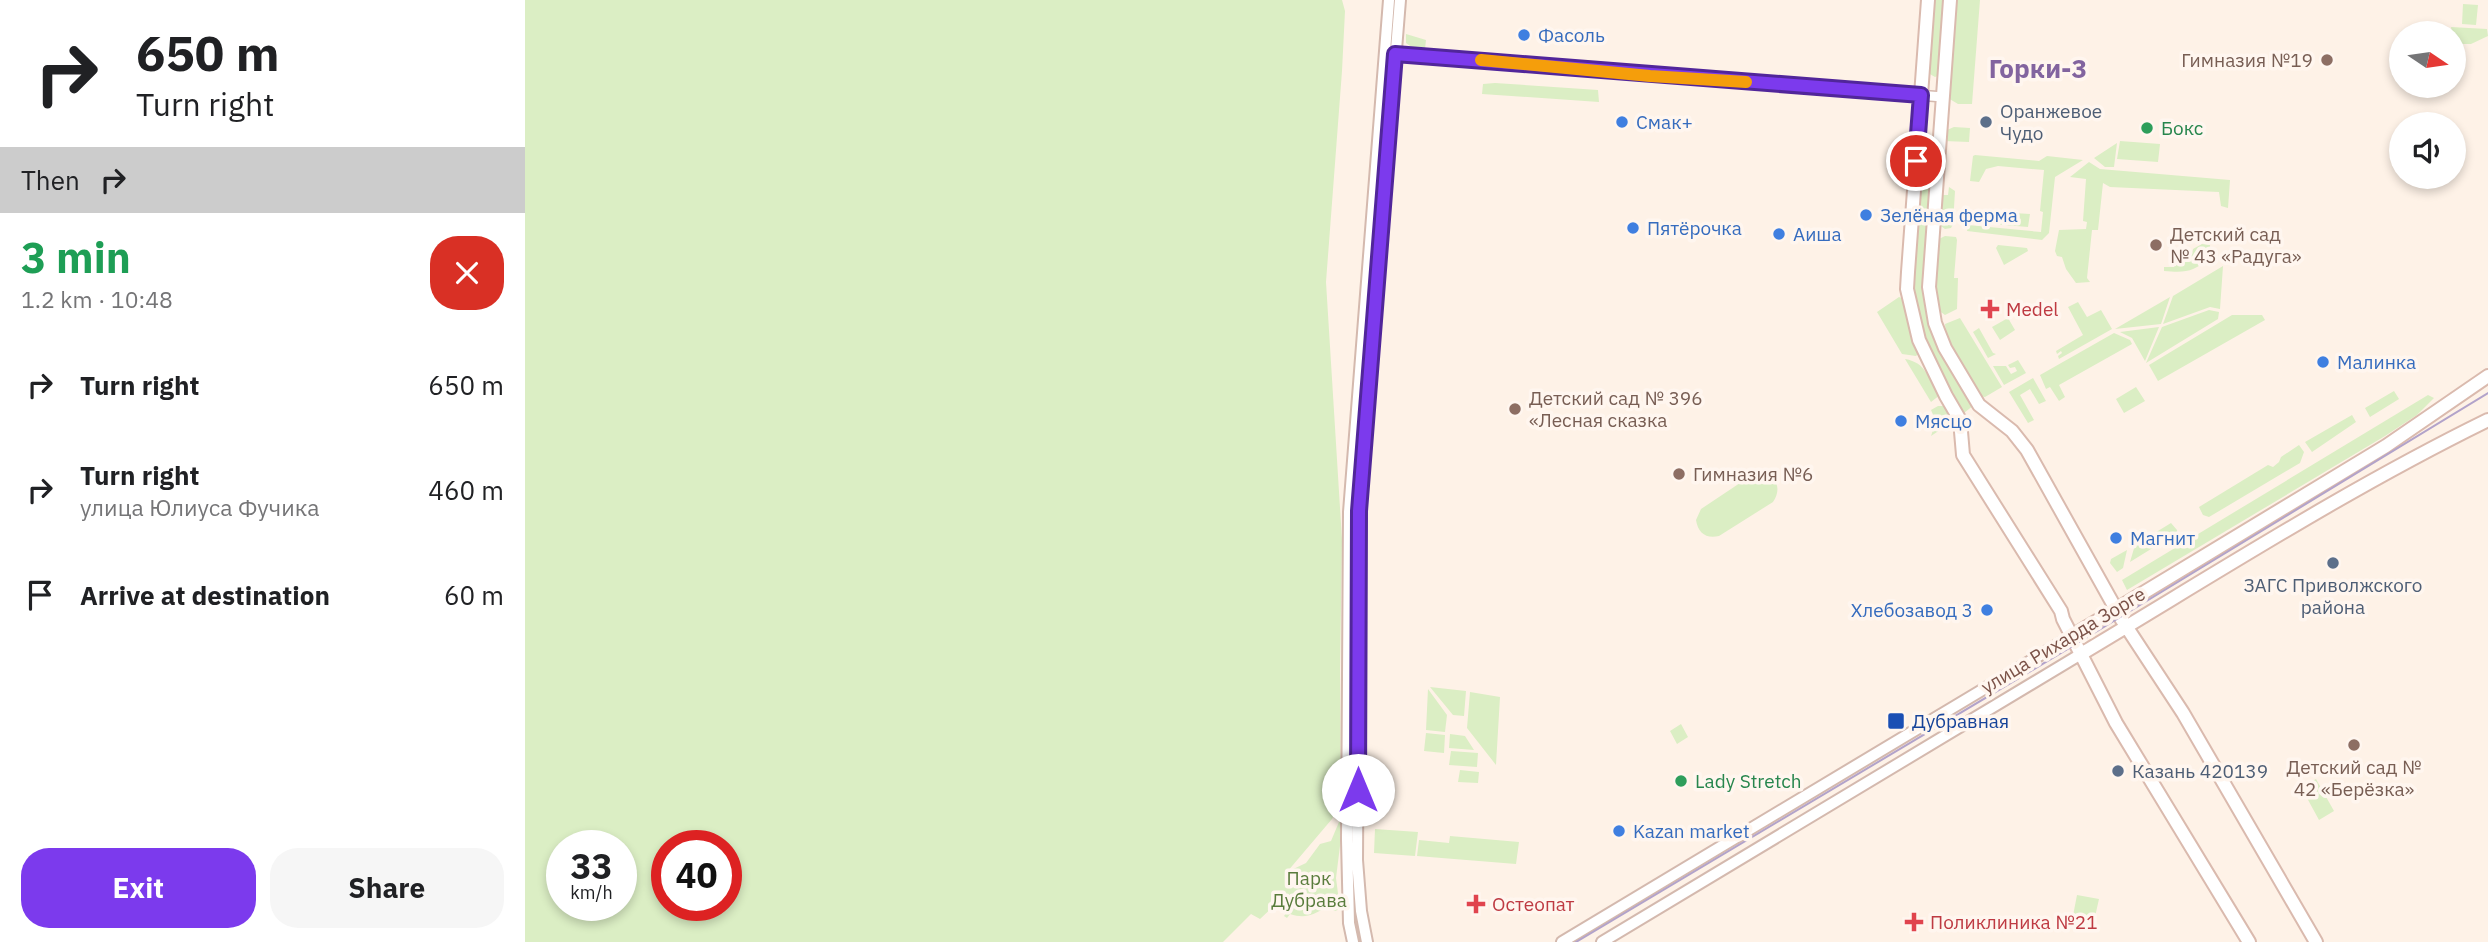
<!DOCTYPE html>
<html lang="en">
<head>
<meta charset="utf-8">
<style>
  :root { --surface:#fff; --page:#f6f6f6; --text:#202124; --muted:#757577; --accent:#7c3aed }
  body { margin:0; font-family:"IBM Plex Sans",sans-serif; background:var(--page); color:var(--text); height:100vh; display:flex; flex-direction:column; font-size:26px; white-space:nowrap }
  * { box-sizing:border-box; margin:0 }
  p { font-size:23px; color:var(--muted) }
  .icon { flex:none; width:38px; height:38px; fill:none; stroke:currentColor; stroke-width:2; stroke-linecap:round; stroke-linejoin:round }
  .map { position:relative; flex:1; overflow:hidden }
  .panel { display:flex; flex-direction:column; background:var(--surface); width:525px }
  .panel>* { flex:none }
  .banner { background:#fff; color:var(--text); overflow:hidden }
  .needle { width:46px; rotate:103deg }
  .buttons { position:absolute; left:1864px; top:21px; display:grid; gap:14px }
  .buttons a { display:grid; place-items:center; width:77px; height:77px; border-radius:50%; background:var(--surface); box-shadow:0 4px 10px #0003; font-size:35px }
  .speed { position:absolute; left:21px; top:830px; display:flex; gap:14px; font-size:35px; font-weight:700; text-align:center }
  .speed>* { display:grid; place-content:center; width:91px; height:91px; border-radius:50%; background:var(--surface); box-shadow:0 4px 10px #0003; line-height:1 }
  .speed small { font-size:18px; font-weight:400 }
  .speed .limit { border:10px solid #d22; background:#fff; color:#111 }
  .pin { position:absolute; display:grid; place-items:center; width:60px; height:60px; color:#fff; margin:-30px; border:4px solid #fff; border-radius:50%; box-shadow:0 2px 7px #0007 }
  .me { position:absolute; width:77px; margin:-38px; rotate:0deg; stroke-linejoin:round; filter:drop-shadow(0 0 5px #0008) }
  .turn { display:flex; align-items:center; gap:24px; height:147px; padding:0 21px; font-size:32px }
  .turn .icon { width:91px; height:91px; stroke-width:2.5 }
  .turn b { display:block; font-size:49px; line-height:60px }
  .then { display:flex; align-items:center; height:66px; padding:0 21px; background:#0003; gap:14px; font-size:26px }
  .round { display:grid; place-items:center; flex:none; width:74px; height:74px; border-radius:28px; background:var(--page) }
  .overview { display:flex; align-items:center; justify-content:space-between; height:119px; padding:0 21px }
  h1 { font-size:42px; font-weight:700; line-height:52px; color:#1e9e55 }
  .action { display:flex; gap:14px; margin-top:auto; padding:14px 21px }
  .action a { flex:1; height:80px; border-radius:28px; background:var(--accent); color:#fff; font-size:28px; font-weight:700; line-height:80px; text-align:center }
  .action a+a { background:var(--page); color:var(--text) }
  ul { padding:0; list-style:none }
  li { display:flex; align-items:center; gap:21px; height:105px; padding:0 21px }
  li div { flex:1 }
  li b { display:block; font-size:26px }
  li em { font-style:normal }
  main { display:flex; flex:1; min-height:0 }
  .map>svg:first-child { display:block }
  .green { fill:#dbeec4; fill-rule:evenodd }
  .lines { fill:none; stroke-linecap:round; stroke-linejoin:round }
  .minor-casing { stroke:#d4b9ae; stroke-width:12 }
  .tertiary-casing { stroke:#d4b9ae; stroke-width:14 }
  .secondary-casing { stroke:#dabaae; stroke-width:16 }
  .minor { stroke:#fff; stroke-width:9 }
  .tertiary { stroke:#fff; stroke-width:10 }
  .secondary { stroke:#fff; stroke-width:12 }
  .tram { stroke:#b2a3ca; stroke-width:2 }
  .route-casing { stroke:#51269a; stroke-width:18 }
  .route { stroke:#7c3aed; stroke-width:12 }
  .slow { stroke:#f59e0b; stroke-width:12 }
  .shop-dot { fill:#3f7fe0; stroke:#fff6ef; stroke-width:2.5 }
  .education-dot { fill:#8d6e63; stroke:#fff6ef; stroke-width:2.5 }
  .service-dot { fill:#5c6f8a; stroke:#fff6ef; stroke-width:2.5 }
  .leisure-dot { fill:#2e9e5b; stroke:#fff6ef; stroke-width:2.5 }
  .health-dot { fill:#e0444e; stroke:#fff6ef; stroke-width:2.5 }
  .transit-dot { fill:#1a4fb4; stroke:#fff6ef; stroke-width:2.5 }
  .labels { text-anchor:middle; stroke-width:7; stroke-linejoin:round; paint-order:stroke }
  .shop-label { font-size:19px; fill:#366cbe; stroke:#fff6ef; text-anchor:start }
  .education-label { font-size:19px; fill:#785e54; stroke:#fff6ef; text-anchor:start }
  .service-label { font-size:19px; fill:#4e5e75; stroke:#fff6ef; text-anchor:start }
  .leisure-label { font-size:19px; fill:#27864d; stroke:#fff6ef; text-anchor:start }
  .health-label { font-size:19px; fill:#be3a42; stroke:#fff6ef; text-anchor:start }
  .street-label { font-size:19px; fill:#7b5248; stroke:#fff6ef }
  .transit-label { font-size:19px; fill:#164399; stroke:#fff6ef; text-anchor:start }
  .park-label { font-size:19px; fill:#597c3c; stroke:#fff6ef }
  .district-label { font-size:26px; font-weight:bold; fill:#82649f; stroke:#fff6ef }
</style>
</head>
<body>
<main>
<section class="panel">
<div class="banner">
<div class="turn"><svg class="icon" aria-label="right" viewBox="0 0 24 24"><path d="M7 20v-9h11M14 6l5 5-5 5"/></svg><div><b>650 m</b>Turn right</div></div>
<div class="then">Then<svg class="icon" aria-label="right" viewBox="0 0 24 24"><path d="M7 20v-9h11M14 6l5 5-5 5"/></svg></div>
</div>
<div class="overview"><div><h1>3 min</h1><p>1.2 km · 10:48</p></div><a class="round" style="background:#d93025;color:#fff"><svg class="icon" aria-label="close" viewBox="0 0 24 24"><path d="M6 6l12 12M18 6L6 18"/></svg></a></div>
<ul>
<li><svg class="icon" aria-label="right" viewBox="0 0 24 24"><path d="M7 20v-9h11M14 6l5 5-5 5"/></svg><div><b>Turn right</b></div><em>650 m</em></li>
<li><svg class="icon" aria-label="right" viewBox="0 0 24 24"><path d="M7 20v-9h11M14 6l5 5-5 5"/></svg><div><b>Turn right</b><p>улица Юлиуса Фучика</p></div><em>460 m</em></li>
<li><svg class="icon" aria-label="arrive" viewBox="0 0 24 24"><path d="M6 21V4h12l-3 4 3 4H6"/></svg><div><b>Arrive at destination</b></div><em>60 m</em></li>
</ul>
<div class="action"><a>Exit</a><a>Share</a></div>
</section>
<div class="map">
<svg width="1963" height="942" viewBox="0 0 1963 942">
  <rect width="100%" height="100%" fill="#fef2e7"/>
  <path class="green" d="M 0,0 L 817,0 L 820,11 L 817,71 L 801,282 L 817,540 L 815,670 L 816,800 L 807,819 L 762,872 L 781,863 L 795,844 L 806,841 L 814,822 L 818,822 L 811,878 L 815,909 L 810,911 L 802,907 C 788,915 780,919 765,914 L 762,918 L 759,916 L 762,912 L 749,906 L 735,919 L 726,914 L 698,942 L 0,942 ZM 37,845 L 96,845 L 96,905 L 37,905 ZM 142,845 L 201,845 L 201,905 L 142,905 Z
    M 1409,0 L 1422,0 L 1415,75 L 1410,77 L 1403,73 Z
    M 1431,0 L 1455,0 L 1447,104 L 1433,104 L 1423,98 Z
    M 1938,4 L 1953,5 L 1951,25 L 1937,24 Z
    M 1926,27 L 1962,29 L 1963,36 L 1946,44 L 1929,44 Z
    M 881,34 L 901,40 L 900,49 L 888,48 L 881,43 Z
    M 970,83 L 1073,90 L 1074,102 L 957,94 L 958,84 Z
    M 1429,127 L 1445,128 L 1444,142 L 1419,141 L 1422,130 Z
    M 1398,140 L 1410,142 L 1400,286 L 1449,405 L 1439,413 C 1412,367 1395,335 1388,282 Z
    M 1595,141 L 1635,144 L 1633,162 L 1592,159 Z
    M 1592,143 L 1589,167 L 1580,167 L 1569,158 Z
    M 1450,155 L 1514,161 L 1522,156 L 1558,160 L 1530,177 L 1524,233 L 1517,240 L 1442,231 L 1443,225 L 1516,232 L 1518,212 L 1515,211 L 1519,170 L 1473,166 L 1461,169 L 1454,182 L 1445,181 L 1448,156 Z
    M 1564,162 L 1575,169 L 1705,180 L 1703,208 L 1696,206 L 1694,192 L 1585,187 L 1578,183 L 1573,230 L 1567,230 L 1562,278 L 1565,282 L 1551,283 L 1541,269 L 1537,257 L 1532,256 L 1530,251 L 1534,230 L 1561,229 L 1562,222 L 1558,221 L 1561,179 L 1545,177 Z
    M 1424,187 L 1430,191 L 1428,224 L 1426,228 L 1420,229 L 1413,224 L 1414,203 L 1418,195 L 1423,195 Z
    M 1489,213 L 1505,214 L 1503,227 L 1443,222 L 1444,215 L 1469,217 L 1480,223 L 1485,221 Z
    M 1420,236 L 1431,237 L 1432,240 L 1429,278 L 1433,278 L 1432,309 L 1420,315 L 1413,310 L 1409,285 L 1412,240 Z
    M 1677,244 L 1685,245 L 1686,257 C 1668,272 1661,273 1639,271 L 1639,267 L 1649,267 L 1651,254 L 1667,255 L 1668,249 Z
    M 1473,245 L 1502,248 L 1503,251 L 1479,265 L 1471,248 Z
    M 1698,266 L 1695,309 L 1685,307 L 1638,324 L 1648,296 Z
    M 1374,297 L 1379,299 L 1395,352 L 1391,356 L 1377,354 L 1352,312 Z
    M 1645,297 L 1636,324 L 1590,329 Z
    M 1553,302 L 1562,317 L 1576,310 L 1587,329 L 1534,359 L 1533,356 L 1537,353 L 1536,351 L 1532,354 L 1531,351 L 1558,335 L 1543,307 Z
    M 1684,310 L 1694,312 L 1693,319 L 1621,363 L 1637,327 Z
    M 1707,315 L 1737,315 L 1740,320 L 1633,381 L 1624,365 Z
    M 1435,318 L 1477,387 L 1460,397 L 1455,396 L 1421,334 L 1420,324 Z
    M 1483,318 L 1490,330 L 1475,340 L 1467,327 Z
    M 1634,327 L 1620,361 L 1607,338 L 1595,332 Z
    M 1454,328 L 1468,353 L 1471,354 L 1463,358 L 1448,332 Z
    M 1589,333 L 1605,340 L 1607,344 L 1534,385 L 1540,397 L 1534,401 L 1525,387 L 1521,389 L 1515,375 Z
    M 1380,359 C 1402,363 1399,376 1414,388 L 1415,395 L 1406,402 Z
    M 1493,360 L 1501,373 L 1479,385 L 1468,366 L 1481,366 L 1486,374 L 1492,371 L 1490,367 L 1485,368 L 1483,365 Z
    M 1508,378 L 1521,401 L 1514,404 L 1505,389 L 1495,395 L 1509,420 L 1503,423 L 1484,392 Z
    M 1611,387 L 1620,401 L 1599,413 L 1591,399 Z
    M 1869,391 L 1874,399 L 1845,417 L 1840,408 Z
    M 1903,395 L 1909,398 L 1892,415 L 1860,436 L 1602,590 L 1597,580 Z
    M 1413,406 L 1422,406 L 1430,420 L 1406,436 L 1411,421 L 1406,410 Z
    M 1827,415 L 1831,422 L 1787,452 L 1780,442 Z
    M 1774,445 L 1779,452 L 1775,463 L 1684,517 L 1678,515 L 1674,507 L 1743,465 L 1748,467 L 1754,462 L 1756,457 Z
    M 1236,473 C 1252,476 1257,489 1248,502 L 1194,536 C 1181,539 1173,533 1171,520 L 1176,509 L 1227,475 Z
    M 1646,523 L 1652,530 L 1652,533 L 1605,562 L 1610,545 Z
    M 1602,550 L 1598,568 L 1592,572 L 1585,563 L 1586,559 Z
    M 905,687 L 941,691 L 939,716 L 928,715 Z
    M 903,689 L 922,715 L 920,732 L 901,730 Z
    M 945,692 L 975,697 L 971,765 L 942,728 Z
    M 1156,724 L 1163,737 L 1152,744 L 1145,731 Z
    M 901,733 L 920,735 L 919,753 L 899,751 Z
    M 925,734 L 940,736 L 949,750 L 924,748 Z
    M 926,751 L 953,753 L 952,767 L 924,765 Z
    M 935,770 L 954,772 L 953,783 L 933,782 Z
    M 1791,779 L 1809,811 L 1794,820 L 1776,787 Z
    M 850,829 L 893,832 L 890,856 L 849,853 Z
    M 925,836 L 994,842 L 991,864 L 892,856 L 894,840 L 924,843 Z
    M 1552,895 L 1574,899 L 1567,930 L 1546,926 Z"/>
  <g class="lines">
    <defs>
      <path id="minor" d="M 870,54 L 1418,97"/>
      <path id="tertiary" d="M 828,942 L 824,923 L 822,840 L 824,512 L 864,0
        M 842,942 L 836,911 L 832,860 L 834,511 L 875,0
        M 1037,942 L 1547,636
        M 1077,942 L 1556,654"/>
      <path id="secondary" d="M 1403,0 L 1383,272 L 1382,289 L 1394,340 L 1421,396 L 1435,420 L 1438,455 L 1536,611 L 1538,619 L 1591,723 L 1724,942
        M 1425,0 L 1404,287 L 1410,323 L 1420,348 L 1454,405 L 1487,431 L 1502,450 L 1597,620 L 1658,713 L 1791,942
        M 1547,636 L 1861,446 L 1963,376
        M 1556,654 C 1690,574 1822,489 1963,420"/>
    </defs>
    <use href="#minor" class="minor-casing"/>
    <use href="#tertiary" class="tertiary-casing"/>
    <use href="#secondary" class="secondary-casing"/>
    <use href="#minor" class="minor"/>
    <use href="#tertiary" class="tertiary"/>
    <use href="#secondary" class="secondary"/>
    <path class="tram" d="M 1051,942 L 1551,644 L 1963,393"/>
  </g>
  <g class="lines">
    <defs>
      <path id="route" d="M 833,790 L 834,511 L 870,54 L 1396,95 L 1391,161"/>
    </defs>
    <use href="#route" class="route-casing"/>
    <use href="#route" class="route"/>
    <path class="slow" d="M 956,60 L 1125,76 L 1221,82"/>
  </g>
  <g class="shop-dot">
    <circle cx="999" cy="35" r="7"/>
    <circle cx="1097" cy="122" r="7"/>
    <circle cx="1341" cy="215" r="7"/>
    <circle cx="1108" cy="228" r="7"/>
    <circle cx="1254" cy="234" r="7"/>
    <circle cx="1798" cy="362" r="7"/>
    <circle cx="1376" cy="421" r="7"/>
    <circle cx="1591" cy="538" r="7"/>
    <circle cx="1462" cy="610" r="7"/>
    <circle cx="1094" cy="831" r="7"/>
  </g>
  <g class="education-dot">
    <circle cx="1802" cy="60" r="7"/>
    <circle cx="1631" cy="245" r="7"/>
    <circle cx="990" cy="409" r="7"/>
    <circle cx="1154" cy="474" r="7"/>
    <circle cx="1829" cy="745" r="7"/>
  </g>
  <g class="service-dot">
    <circle cx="1461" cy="122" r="7"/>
    <circle cx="1808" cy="563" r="7"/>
    <circle cx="1593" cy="771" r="7"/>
  </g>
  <g class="leisure-dot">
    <circle cx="1622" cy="128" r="7"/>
    <circle cx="1156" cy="781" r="7"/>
  </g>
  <g class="health-dot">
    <path d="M1461.5 298.5h7v7h7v7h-7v7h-7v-7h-7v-7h7z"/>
    <path d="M947.5 893.5h7v7h7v7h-7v7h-7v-7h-7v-7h7z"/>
    <path d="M1385.5 911.5h7v7h7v7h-7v7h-7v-7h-7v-7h7z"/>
  </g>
  <rect class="transit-dot" x="1362" y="712" width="18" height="18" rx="3.5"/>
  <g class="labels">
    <g class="shop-label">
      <text x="1013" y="42">Фасоль</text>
      <text x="1111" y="129">Смак+</text>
      <text x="1355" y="222">Зелёная ферма</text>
      <text x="1122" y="235">Пятёрочка</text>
      <text x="1268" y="241">Аиша</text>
      <text x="1812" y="369">Малинка</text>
      <text x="1390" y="428">Мясцо</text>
      <text x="1605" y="545">Магнит</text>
      <text x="1448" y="617" text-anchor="end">Хлебозавод 3</text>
      <text x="1108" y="838">Kazan market</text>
    </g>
    <g class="education-label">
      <text x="1788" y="67" text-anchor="end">Гимназия №19</text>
      <text x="1645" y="241">Детский сад<tspan x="1645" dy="22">№ 43 «Радуга»</tspan></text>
      <text x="1004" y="405">Детский сад № 396<tspan x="1004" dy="22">«Лесная сказка</tspan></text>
      <text x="1168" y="481">Гимназия №6</text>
      <text x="1829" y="774" text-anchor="middle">Детский сад №<tspan x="1829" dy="22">42 «Берёзка»</tspan></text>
    </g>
    <g class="service-label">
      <text x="1475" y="118">Оранжевое<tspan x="1475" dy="22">Чудо</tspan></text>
      <text x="1808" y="592" text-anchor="middle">ЗАГС Приволжского<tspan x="1808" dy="22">района</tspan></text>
      <text x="1607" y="778">Казань 420139</text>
    </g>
    <g class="leisure-label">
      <text x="1636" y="135">Бокс</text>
      <text x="1170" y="788">Lady Stretch</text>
    </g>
    <g class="health-label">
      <text x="1481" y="316">Medel</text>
      <text x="967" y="911">Остеопат</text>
      <text x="1405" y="929">Поликлиника №21</text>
    </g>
    <g class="street-label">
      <text transform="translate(1538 640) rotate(-31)" y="7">улица Рихарда Зорге</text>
    </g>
    <g class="transit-label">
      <text x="1387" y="728">Дубравная</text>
    </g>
    <g class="park-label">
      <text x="784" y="885">Парк<tspan x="784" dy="22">Дубрава</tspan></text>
    </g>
    <g class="district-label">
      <text x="1513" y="78">Горки-3</text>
    </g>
  </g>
</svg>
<div class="buttons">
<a><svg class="needle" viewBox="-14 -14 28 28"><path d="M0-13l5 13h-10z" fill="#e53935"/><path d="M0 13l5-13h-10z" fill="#757577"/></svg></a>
<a><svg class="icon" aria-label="sound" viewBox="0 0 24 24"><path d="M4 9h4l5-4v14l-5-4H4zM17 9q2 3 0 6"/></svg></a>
</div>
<div class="speed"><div>33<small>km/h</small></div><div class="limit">40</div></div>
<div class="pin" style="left:1391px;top:161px;background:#d93025"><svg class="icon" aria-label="arrive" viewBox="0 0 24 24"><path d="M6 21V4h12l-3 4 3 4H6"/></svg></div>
<svg class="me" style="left:833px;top:790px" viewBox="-20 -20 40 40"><circle r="19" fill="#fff"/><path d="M0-13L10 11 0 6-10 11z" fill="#7c3aed"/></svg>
</div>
</main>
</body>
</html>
